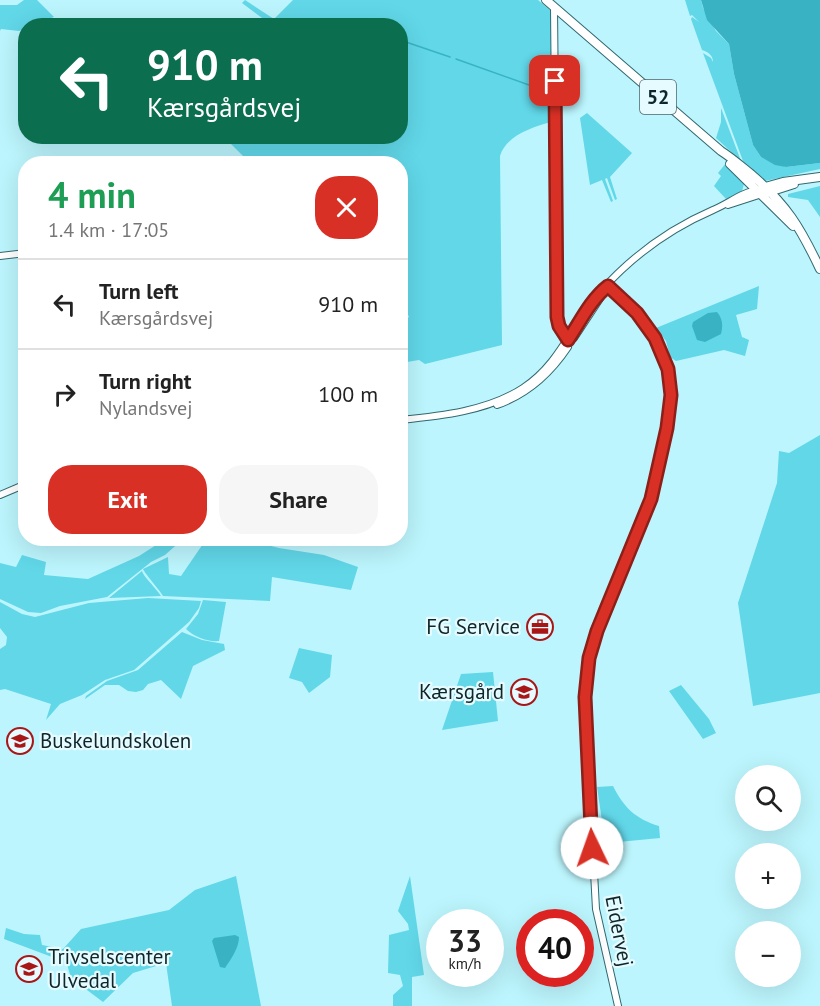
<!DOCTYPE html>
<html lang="en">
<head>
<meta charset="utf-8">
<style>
  :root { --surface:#fff; --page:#f6f6f6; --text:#222; --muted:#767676; --line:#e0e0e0; --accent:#d93025 }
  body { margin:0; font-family:"PT Sans",sans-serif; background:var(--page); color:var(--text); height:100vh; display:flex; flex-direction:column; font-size:22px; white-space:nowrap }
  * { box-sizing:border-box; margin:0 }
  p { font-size:20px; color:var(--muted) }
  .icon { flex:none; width:33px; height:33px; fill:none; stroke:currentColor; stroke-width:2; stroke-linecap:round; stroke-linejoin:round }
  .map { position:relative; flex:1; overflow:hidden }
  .panel { position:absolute; left:18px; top:156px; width:390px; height:390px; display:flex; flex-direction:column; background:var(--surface); border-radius:24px; box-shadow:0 6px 24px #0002 }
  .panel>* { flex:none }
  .guide { position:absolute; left:18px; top:18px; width:390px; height:126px; border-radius:24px; box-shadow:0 6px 24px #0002; background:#0b6e4f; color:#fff; overflow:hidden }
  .tools { position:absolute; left:735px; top:765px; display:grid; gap:12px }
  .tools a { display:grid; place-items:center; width:66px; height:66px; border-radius:50%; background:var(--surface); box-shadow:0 6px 24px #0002; font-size:30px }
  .speed { position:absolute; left:426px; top:909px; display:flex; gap:12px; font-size:30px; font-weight:700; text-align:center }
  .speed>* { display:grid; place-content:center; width:78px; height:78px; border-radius:50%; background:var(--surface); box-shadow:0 6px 24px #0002; line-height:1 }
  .speed small { font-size:15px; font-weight:400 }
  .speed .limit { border:9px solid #d22; background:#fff; color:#111 }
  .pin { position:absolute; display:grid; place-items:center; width:51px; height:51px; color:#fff; margin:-26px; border-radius:12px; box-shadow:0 3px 9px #0006 }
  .me { position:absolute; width:66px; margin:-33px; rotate:357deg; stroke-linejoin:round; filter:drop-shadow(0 0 4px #0008) }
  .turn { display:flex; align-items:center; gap:21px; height:126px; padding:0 30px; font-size:27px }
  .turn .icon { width:78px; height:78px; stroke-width:2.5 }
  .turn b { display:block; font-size:42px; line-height:51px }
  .round { display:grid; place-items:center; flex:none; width:63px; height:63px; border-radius:24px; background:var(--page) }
  .overview { display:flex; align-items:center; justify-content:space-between; height:102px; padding:0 30px }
  h1 { font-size:36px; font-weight:700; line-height:45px; color:#1e9e55 }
  .primary-button { display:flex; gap:12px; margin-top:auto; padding:12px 30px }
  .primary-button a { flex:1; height:69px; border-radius:24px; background:var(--accent); color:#fff; font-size:24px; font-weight:700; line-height:69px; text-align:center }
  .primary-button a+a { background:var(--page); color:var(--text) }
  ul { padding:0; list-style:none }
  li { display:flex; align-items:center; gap:18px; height:90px; padding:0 30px; border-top:2px solid var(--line) }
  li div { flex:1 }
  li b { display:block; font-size:22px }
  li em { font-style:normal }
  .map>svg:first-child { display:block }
  .green { fill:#61d7e8 }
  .water { fill:#39b3c3 }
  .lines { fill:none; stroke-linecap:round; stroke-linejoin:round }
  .stream { stroke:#39b3c3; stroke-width:1.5 }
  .minor-casing { stroke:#326970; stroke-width:8 }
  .major-casing { stroke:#326970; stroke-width:10 }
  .minor { stroke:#fff; stroke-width:6 }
  .major { stroke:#fff; stroke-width:8 }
  .route-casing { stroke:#8d1f18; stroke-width:15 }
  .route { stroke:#d93025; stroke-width:10 }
  .labels { text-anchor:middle; stroke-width:4.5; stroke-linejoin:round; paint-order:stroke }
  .shield { fill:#e5fbff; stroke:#4f6669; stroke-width:1.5 }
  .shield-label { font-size:20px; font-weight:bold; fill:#0f2629 }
  .poi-label { font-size:21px; fill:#0f2629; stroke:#e5fbff; text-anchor:end }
  .street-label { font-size:21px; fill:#0f2629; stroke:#e5fbff }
</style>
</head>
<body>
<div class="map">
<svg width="820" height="1006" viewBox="0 0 820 1006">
  <rect width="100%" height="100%" fill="#bcf5fd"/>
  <path class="green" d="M 24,0 L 37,0 L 54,17 L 34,25 L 26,26 L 25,29 L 19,31 L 1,29 L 0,31 L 0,5 L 17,5 Z
    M 245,0 L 274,19 L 293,0 L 538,0 L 551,11 L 551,122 C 532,127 506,136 500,156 L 502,345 L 425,364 L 419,360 L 401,363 L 401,322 L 409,317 L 401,299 L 400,164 L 250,163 L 224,137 L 400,136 L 400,26 L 269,25 L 270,24 L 242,3 Z
    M 685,0 L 701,0 L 703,8 L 716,31 L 729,44 L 734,74 L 753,145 L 761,157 L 786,167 L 820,163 L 820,169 L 765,181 L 758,177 L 743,161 L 703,53 L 711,58 L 713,62 C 713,55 708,52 702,50 L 691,19 L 692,17 L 699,22 L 692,15 L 690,16 Z
    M 721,108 L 741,161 L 716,138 L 721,122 Z
    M 587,113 L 632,153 L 610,177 L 617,199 L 615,200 L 607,178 L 605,179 L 613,201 L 611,202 L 602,180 L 590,185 L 580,118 Z
    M 726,163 L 744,184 L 742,191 L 726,199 L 714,186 L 721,176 L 718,173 Z
    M 820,186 L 820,217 L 808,200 L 788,197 L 788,194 Z
    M 759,286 L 757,309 L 736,315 L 742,337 L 749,340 L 745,356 L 724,350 L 676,361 L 670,357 L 666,341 L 656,328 Z
    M 820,435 L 820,693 L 753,706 L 738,603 L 777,483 L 779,451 L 789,453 Z
    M 167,538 L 183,539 L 165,555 L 151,562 L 107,597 L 60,606 L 41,613 L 28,612 L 0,599 L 0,563 L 16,567 L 22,555 L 46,562 L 44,575 L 88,579 L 139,556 Z
    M 207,538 L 245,539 L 279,548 L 324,555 L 358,567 L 351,590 L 272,577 L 270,601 L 163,596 C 159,589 145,574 143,569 L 168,557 L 169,574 L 181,576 Z
    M 142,571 C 143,576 156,588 161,596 L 109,598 Z
    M 148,598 L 201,601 L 199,608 L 189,622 L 134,670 L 105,680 L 82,695 L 60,704 L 46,720 L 51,704 L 5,689 L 0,690 L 0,649 L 6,645 L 7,637 L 0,628 L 0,602 L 22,614 L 35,617 L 89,603 Z
    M 203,600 L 226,602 L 219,641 C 208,642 194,637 186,629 L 198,614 Z
    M 182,632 L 202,640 L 224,644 L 225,650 L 193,666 L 181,699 L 161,680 L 148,684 L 143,690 L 136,692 L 128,691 L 119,685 L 105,685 L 85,699 L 86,696 L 107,681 L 138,670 Z
    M 299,648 L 332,655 L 330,677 L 309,693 L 302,682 L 289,678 Z
    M 493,672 L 498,721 L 442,730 L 461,674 Z
    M 681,685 L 709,719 L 716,733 L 703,739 L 669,691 Z
    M 613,786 C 624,808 636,819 659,826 L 660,838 L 608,843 L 607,840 L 605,841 L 597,787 Z
    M 236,876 L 261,1006 L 172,1006 L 166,963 L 133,973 L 103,1002 L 71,978 L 64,954 L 52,957 L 4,939 L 6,928 L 24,934 L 40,935 L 42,945 L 63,949 L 81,929 L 169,910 L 195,890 Z
    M 410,876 L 424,975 L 412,977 L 412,1006 L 393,1006 L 393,995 L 403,986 L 400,975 L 388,973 L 389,935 L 409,930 L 408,924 L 398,911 Z"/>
  <path class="water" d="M 701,0 L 820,0 L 820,163 L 786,167 L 775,165 L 761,157 L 753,145 L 734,74 L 729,44 L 707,20 Z
    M 717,312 C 723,319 723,326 721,334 L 705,342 L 697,340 L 692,326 L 693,322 L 708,313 Z
    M 235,935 L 239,937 C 239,948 231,959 225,968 L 220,967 L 212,941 L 214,938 Z"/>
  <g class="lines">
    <path class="stream" d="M 352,22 L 361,26
      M 400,40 L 450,57
      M 456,59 L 543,90"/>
    <defs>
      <path id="minor" d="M 554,7 L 557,317 L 559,326 L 570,341
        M 728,205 L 762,194
        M 0,256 L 26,253
        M 608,286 L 637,313 L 655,338 L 668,369 L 671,395 L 670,411 L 656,484 L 644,520 L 597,631 L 589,659 L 586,677 L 587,742 L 596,909 L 618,1006
        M 574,338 L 603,294
        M 497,405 C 528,394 550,374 568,347
        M 400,420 C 441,416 488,411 523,388 C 560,364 572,324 600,292 C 632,256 669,229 713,210 C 728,204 743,191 759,190
        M 0,495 L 26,484"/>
      <path id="major" d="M 546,0 L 721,151 C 732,158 741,166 751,174 C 787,205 800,227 820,269
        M 730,164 L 793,226
        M 762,188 L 783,182 L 820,177
        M 766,193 L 794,184"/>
    </defs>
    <use href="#minor" class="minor-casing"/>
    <use href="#major" class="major-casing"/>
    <use href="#minor" class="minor"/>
    <use href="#major" class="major"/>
  </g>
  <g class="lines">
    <defs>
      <path id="route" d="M 555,81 L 557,317 L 559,326 L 568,340 C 580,322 591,299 608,286 L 637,313 L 655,338 L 668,369 L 671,395 L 667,428 L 651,499 L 597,631 L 589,658 L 585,697 L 592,848"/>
    </defs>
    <use href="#route" class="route-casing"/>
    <use href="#route" class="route"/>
  </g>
  <defs>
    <symbol id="office-ring" viewBox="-11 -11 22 22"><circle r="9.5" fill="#e5fbff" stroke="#a91616" stroke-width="1.5"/><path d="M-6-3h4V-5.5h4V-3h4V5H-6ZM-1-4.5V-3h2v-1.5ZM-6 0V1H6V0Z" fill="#a91616"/></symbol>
    <symbol id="school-ring" viewBox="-11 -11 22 22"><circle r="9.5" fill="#e5fbff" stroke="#a91616" stroke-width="1.5"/><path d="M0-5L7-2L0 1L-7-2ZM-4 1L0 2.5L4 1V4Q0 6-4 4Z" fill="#a91616"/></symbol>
  </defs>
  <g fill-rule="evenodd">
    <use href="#office-ring" x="525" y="612" width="30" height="30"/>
    <use href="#school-ring" x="509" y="677" width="30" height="30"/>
    <use href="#school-ring" x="5" y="726" width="30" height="30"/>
    <use href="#school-ring" x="14" y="954" width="30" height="30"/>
  </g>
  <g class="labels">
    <rect class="shield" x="640" y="80" width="36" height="34" rx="4.5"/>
    <g class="shield-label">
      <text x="658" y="104">52</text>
    </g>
    <g class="poi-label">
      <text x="520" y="634">FG Service</text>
      <text x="504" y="699">Kærsgård</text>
      <text x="40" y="748" text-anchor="start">Buskelundskolen</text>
      <text x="48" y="964" text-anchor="start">Trivselscenter<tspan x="48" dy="24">Ulvedal</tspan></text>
    </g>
    <g class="street-label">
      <text transform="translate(619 931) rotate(79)" y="7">Eidervej</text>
    </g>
  </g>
</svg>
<div class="tools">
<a><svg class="icon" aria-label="search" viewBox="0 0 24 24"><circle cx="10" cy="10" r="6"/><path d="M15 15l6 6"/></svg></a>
<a>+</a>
<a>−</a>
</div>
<div class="speed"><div>33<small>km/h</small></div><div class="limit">40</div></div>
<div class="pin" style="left:555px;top:81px;background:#d93025"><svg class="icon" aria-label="arrive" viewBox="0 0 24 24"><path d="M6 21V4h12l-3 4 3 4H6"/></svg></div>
<svg class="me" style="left:592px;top:848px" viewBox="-20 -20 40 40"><circle r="19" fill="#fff"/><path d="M0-13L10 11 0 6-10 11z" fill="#d93025"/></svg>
<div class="guide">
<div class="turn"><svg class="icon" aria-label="left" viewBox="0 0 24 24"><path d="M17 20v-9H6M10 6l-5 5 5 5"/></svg><div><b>910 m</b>Kærsgårdsvej</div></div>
</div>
<section class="panel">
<div class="overview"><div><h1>4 min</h1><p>1.4 km · 17:05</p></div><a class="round" style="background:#d93025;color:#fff"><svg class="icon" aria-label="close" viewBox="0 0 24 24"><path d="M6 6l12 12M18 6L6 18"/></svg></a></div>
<ul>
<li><svg class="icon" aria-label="left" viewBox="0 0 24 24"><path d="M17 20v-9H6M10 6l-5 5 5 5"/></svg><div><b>Turn left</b><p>Kærsgårdsvej</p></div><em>910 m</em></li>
<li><svg class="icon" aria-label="right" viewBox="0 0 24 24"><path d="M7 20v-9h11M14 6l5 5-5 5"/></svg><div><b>Turn right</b><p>Nylandsvej</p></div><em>100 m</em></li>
</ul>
<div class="primary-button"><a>Exit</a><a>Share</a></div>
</section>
</div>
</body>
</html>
